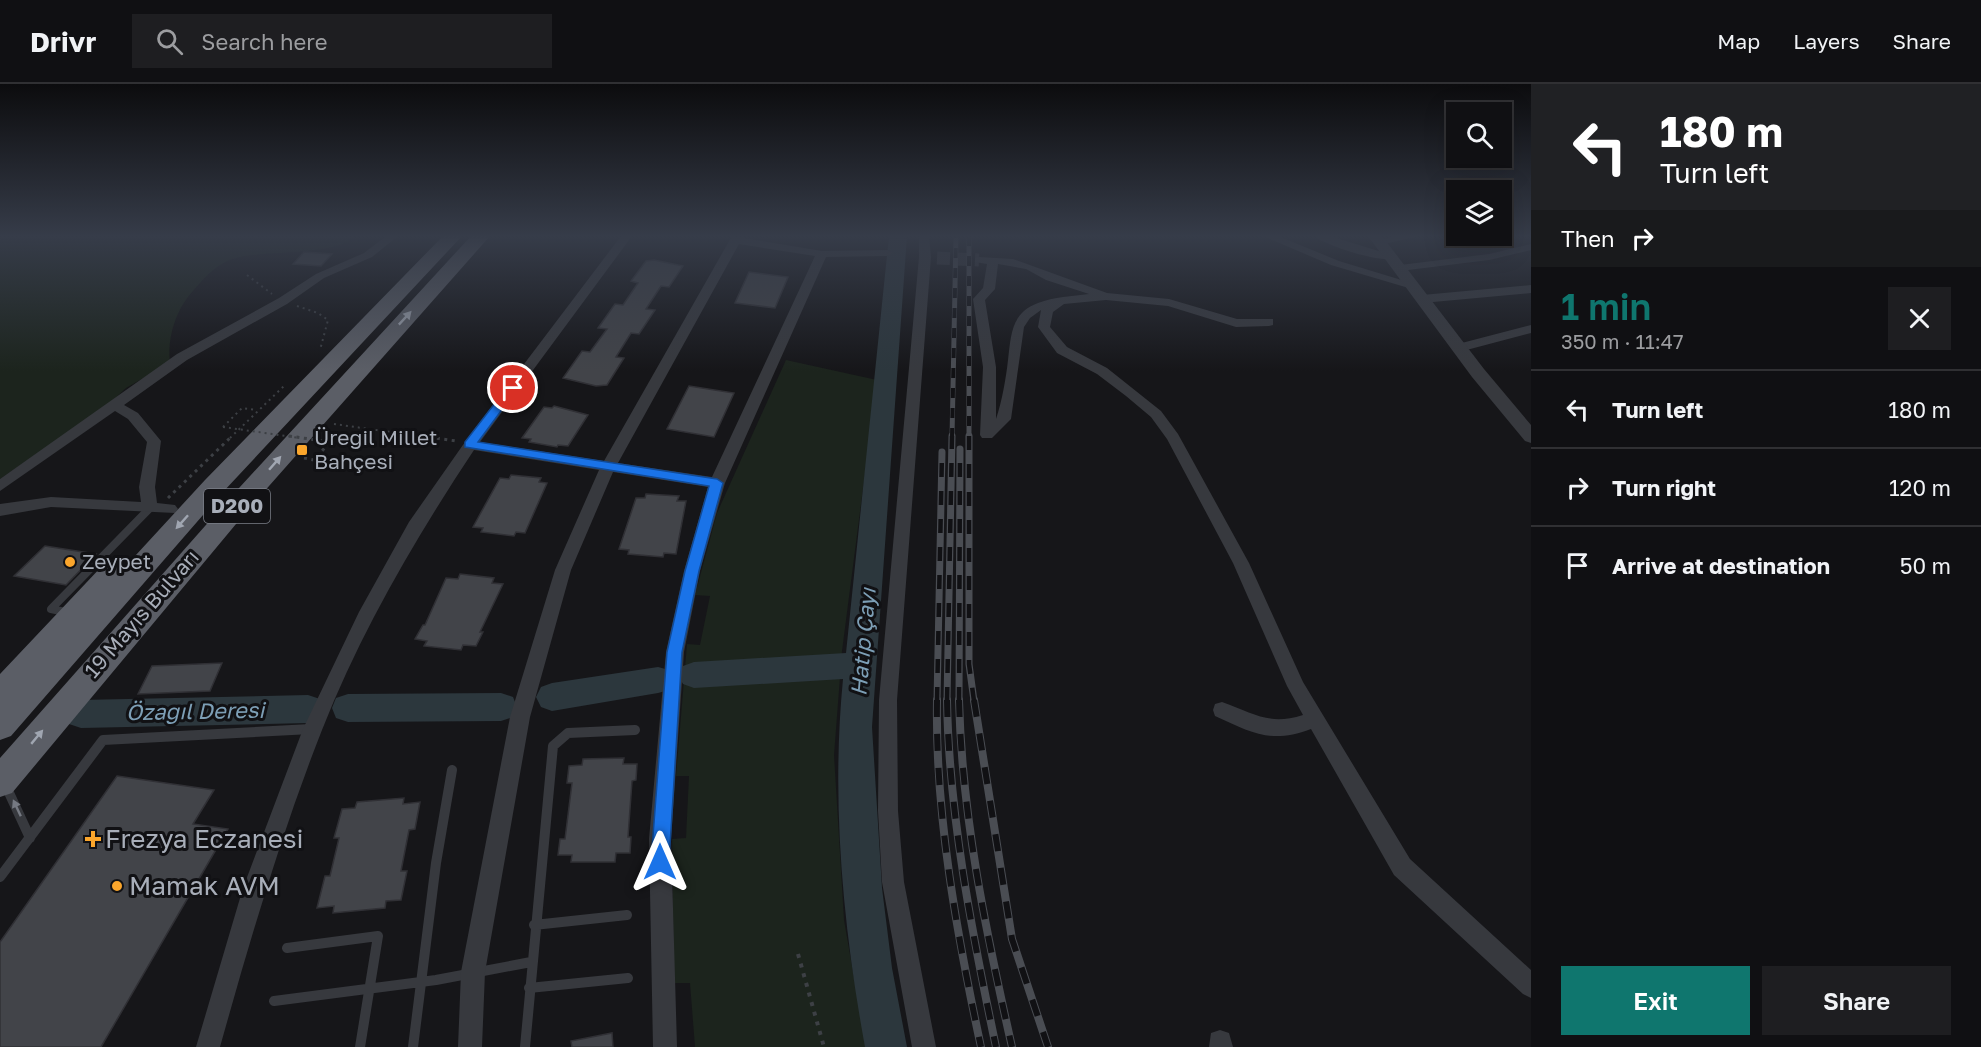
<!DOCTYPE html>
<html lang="en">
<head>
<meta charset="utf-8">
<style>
  :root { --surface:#101013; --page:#1e1e21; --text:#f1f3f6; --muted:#9c9da0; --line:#303033; --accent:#0f766e }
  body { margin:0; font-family:"Golos Text",sans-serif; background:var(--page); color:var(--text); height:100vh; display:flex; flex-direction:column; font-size:22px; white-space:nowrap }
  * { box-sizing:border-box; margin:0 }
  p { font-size:20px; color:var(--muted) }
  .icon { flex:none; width:33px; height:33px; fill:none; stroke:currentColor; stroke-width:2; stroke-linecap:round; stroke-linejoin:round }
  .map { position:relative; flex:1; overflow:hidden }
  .details { display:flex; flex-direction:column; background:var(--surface); width:450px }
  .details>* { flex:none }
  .hud { background:#202124; color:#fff; overflow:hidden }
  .buttons { position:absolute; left:1446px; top:18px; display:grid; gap:12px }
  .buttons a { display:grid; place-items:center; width:66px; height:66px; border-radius:0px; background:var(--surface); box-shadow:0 6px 24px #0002,0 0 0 2px var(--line); font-size:30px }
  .pin { position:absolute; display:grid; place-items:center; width:51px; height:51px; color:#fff; margin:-26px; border:3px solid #fff; border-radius:50%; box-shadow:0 2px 6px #0007 }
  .me { position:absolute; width:66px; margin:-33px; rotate:0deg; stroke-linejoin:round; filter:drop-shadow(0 0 4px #0008) }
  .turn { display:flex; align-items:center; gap:21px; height:126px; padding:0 30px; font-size:27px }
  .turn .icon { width:78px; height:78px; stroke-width:2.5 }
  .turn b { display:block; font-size:42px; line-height:51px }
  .then { display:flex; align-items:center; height:57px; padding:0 30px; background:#0003; gap:12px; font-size:22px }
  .round { display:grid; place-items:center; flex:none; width:63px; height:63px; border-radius:0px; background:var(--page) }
  .summary { display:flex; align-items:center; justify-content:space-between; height:102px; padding:0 30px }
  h1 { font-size:36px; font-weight:600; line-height:45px; color:var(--accent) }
  .button { display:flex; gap:12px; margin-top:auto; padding:12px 30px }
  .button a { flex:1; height:69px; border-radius:0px; background:var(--accent); color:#fff; font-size:24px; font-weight:600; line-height:69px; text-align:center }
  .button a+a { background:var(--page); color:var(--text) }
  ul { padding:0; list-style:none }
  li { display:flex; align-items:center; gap:18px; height:78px; padding:0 30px; border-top:2px solid var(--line) }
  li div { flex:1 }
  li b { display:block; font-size:22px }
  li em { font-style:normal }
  header { display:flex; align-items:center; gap:36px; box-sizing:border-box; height:84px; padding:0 30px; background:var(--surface); border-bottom:2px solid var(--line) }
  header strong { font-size:28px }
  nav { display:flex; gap:33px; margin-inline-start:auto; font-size:21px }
  .search { width:420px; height:54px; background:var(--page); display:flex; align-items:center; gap:15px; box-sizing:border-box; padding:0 21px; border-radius:0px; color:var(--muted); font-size:22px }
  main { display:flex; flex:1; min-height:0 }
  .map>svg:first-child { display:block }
  .green { fill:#1c241d }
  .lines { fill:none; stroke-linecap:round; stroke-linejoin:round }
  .river { fill:#2c373d; fill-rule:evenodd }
  .building { fill:#424449; stroke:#303035; stroke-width:1.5 }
  .minor-tunnel { stroke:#333439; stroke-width:13; stroke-dasharray:13 6; stroke-linecap:butt }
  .path-far2 { stroke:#3d4045; stroke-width:2; stroke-dasharray:2 4; stroke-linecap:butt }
  .path-far1 { stroke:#3d4045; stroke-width:3; stroke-dasharray:3 4.5; stroke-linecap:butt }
  .path { stroke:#3d4045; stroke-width:4; stroke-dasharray:4 6; stroke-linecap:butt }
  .service-far1 { stroke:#37393e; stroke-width:8 }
  .service { stroke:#37393e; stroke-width:10 }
  .minor { fill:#37393e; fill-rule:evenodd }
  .tertiary { fill:#37393e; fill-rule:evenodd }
  .trunk { fill:#5b5e66; fill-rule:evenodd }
  .rail-far2-casing { stroke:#4a4d53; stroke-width:5 }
  .rail-far1-casing { stroke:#4a4d53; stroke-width:7 }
  .rail-casing { stroke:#4a4d53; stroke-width:8 }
  .rail-far2 { stroke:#111114; stroke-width:4; stroke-dasharray:10; stroke-linecap:butt }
  .rail-far1 { stroke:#111114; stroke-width:4.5; stroke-dasharray:14; stroke-linecap:butt }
  .rail { stroke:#111114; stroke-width:6; stroke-dasharray:17; stroke-linecap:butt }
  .path-bridge-far1 { stroke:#3d4045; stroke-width:2; stroke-dasharray:2 4; stroke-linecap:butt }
  .path-bridge { stroke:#3d4045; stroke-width:3; stroke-dasharray:3 4.5; stroke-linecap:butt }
  .oneway { fill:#a0a6b1 }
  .oneway2 { fill:#757982 }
  .route { fill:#1a73e8; stroke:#114b97; stroke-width:1.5 }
  .poi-dot { fill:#fba62c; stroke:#111114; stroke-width:2 }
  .labels { text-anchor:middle; stroke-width:6; stroke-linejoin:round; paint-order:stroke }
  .shield { fill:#111114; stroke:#7b7f88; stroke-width:1.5 }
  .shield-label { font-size:20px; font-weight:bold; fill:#a8aeb9 }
  .poi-label { font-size:21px; fill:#a8aeb9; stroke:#111114; text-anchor:start }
  .street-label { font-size:21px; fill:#a8aeb9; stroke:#111114 }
  .water-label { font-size:22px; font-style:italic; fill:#7d9fb6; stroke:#111114 }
  .near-poi-label { font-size:26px; fill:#a8aeb9; stroke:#111114; text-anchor:start }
</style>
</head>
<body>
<header>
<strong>Drivr</strong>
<div class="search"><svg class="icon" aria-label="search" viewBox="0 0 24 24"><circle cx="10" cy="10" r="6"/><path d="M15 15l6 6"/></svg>Search here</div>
<nav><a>Map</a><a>Layers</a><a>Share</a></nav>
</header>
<main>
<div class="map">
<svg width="1531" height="963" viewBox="0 0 1531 963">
  <rect width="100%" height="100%" fill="#161619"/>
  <path class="green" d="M 0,152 L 355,152 C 341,171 266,167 240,173 C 219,177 206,192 193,207 C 176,225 167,254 170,279 L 126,304 L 108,321 L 0,395 Z
    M 786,276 L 877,296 L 842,567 L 834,671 L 844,836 L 866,963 L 695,963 L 690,899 L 674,899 L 672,755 L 686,754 L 689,692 L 676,692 L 687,560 L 700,561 L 710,512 L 695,511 L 717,429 Z"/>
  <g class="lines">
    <path class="river" d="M 889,152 L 907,152 L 872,643 L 882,804 L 892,884 L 907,963 L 865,963 C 843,843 831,717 843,595 L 694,604 L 683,600 L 678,591 L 683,582 L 694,578 L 846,569 Z
      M 658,583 L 669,586 L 674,596 L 669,606 L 658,609 L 552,627 L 541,623 L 536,613 L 541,603 L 552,599 Z
      M 501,609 L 513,613 L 517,623 L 513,633 L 501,637 L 348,638 L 336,634 L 332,624 L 336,614 L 348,610 Z
      M 308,611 L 320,615 L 324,625 L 320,635 L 308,639 L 81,644 L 69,640 L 65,630 L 69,620 L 81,616 Z"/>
  </g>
  <path class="building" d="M 304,168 L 332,170 L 321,182 L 293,180 Z
    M 654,176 L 683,182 L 669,203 L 661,202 L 646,225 L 655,226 L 639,250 L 631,249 L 616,273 L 624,274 L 607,301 L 596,302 L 563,294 L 582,267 L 590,268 L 607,245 L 598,244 L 615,220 L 623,221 L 638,199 L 631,197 L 646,177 Z
    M 749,188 L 788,193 L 775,224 L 735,219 Z
    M 689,302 L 734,309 L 714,353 L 667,345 Z
    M 554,322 L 588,331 L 568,362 L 558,361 L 557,363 L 529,358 L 531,355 L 522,354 L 544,323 L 552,324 Z
    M 511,391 L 541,394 L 539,398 L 547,399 L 525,449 L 516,448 L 514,452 L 481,448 L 483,444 L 473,443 L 479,432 L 500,394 L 509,395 Z
    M 646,410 L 679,412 L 677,417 L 686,417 L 676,470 L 664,469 L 663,473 L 628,470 L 629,466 L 619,465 L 636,414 L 645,414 Z
    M 45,462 L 96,470 L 66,501 L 14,492 Z
    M 460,490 L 494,494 L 492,499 L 503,500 L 480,548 L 483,548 L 476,562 L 463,561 L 461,566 L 424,562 L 427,557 L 415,555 L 423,541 L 425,541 L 446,494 L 458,495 Z
    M 222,579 L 210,607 L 138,610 L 152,582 Z
    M 624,674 L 623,680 L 637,680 L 636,696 L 632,697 L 628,753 L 631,753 L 630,769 L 616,769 L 615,778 L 571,778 L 572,771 L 558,771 L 560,755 L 565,755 L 572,699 L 567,699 L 569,682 L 582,681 L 583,675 Z
    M 117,692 L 214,706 L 193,740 L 228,745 L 101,963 L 0,963 L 0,858 Z
    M 404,714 L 403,720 L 420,718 L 415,745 L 409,746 L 401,787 L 407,787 L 401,816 L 386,817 L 385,824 L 333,829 L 334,822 L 317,824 L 325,792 L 330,792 L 339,754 L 334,754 L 342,725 L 355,724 L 357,718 Z
    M 612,949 L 613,963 L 572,963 L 571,957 Z"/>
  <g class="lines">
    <path class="minor-tunnel" d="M 937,174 L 979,176"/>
    <path class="path-far2" d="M 247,191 L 272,210
      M 297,222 L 318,229 L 328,236 L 320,266
      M 334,340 L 433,354
      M 223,343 L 242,324 L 257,326
      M 230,354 L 284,302"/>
    <path class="path-far1" d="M 422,352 L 456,357
      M 304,374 L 314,376 L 330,358
      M 168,414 L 232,352"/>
    <path class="path" d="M 798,870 L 824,963"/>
    <path class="service-far1" d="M 70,529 L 51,525 L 150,424"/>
    <path class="service" d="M 5,700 L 30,754
      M 0,793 L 103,656 L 311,645
      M 534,841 L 627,831
      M 287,864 L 378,852 L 360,963
      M 529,904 L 628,894
      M 274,917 L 436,896 L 531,878
      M 413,963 L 436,779 L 452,686
      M 525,963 L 553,662 L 568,649 L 635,646"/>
    <path class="minor" d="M 386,152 L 398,152 L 372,173 L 324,194 L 287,220 L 187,276 L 124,321 L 138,329 L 161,357 L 155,403 L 157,419 L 175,421 L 178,425 L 175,429 L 51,423 L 0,432 L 0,420 L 51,413 L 141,418 L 139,403 L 147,358 L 128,335 L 115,327 L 0,407 L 0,395 L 177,270 L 279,214 L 316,190 L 364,169 Z
      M 621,152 L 632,152 L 480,358 L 604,377 L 732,152 L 822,167 L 887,166 L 893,169 L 887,172 L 826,173 L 725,399 L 700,487 L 684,568 L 671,755 L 677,963 L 653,963 L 649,755 L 666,568 L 684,487 L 708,403 L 613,388 L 571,486 L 530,633 L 485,888 L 482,963 L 458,963 L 461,888 L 510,633 L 555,486 L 599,386 L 474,366 C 415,455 361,547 322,646 C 281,750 250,856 220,963 L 196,963 L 243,804 L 303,645 L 359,528 L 409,438 L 465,358 ZM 739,160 L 815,172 L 712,393 L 618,379 Z
      M 919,152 L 929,152 L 931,173 L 897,616 L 898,727 L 904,798 L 936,963 L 912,963 L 882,798 L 878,727 L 879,616 L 919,173 Z
      M 1263,152 L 1278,152 L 1339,177 L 1418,201 L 1412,205 L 1331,181 Z
      M 1314,152 L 1330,152 L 1398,173 C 1386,182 1325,161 1314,152 Z
      M 1394,152 L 1419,152 L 1380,161 L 1374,158 Z
      M 1531,160 L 1531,166 L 1489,176 L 1400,187 L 1394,184 L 1400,181 L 1489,170 Z
      M 979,173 L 1013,175 L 1107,209 L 1169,215 L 1237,235 L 1273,235 L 1273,241 L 1269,242 L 1236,243 L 1168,222 L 1106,216 L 1064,220 L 1053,228 L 1050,243 L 1067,263 L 1107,284 L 1161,327 L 1178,350 L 1249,479 L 1303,598 L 1410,775 L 1531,886 L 1531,914 L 1523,910 L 1394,791 L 1311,645 C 1271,660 1252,649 1215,632 L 1213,626 L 1215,620 L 1222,618 C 1254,629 1268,642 1303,631 L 1287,602 L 1233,479 L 1167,355 L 1151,333 L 1126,312 L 1097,290 L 1057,269 L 1038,243 L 1041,226 L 1030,234 L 1024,243 L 1011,335 L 992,354 L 982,354 L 980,351 L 983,283 L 973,215 L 983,204 L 987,180 L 975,178 L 975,174 ZM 998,180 L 1026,185 L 1046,196 L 1089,210 C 1072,212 1054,213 1038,219 C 1011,229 1011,251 1008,276 C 1006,294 1002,317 996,335 L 996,283 L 985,216 L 995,205 Z
      M 1531,201 L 1531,209 L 1422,219 L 1416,215 L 1422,211 Z
      M 1531,241 L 1531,249 L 1459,268 L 1453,264 L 1454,261 Z
      M 1220,946 L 1229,949 L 1233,963 L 1209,963 L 1211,949 Z"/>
    <path class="tertiary" d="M 1368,152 L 1382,152 L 1484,285 L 1531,341 L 1531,359 L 1525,357 L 1472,293 Z"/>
    <path class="trunk" d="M 443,152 L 462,152 L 223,408 L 11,652 L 0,656 L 0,590 L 103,481 L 113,478 L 124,484 L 205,396 Z
      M 471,152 L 490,152 L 246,428 L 12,709 L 0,713 L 0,674 L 228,416 Z"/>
    <defs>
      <path id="rail-far2" d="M 969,152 L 969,354
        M 952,354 L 956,152"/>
      <path id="rail-far1" d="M 969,352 L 969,580 L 974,617
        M 937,617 L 942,368
        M 947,617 L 952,352
        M 959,617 L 960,365"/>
      <path id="rail" d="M 937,616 C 935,730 957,851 981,963
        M 947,616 C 949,732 972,849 996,963
        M 959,616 C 962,734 986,848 1012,963
        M 974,616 L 1012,855 L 1048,963"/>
    </defs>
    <use href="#rail-far2" class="rail-far2-casing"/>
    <use href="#rail-far1" class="rail-far1-casing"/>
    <use href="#rail" class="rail-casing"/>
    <use href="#rail-far2" class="rail-far2"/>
    <use href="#rail-far1" class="rail-far1"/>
    <use href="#rail" class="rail"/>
    <path class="path-bridge-far1" d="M 223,343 L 300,354"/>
    <path class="path-bridge" d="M 289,352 L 330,358"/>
  </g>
  <defs><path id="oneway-solid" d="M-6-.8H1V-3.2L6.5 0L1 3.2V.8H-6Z" transform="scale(1.5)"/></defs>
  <g class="oneway">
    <use href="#oneway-solid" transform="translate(405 234) rotate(-47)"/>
    <use href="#oneway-solid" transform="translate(275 379) rotate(-49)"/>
    <use href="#oneway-solid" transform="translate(182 438) rotate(132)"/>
    <use href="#oneway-solid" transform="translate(37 653) rotate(-50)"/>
  </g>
  <use class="oneway2" href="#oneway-solid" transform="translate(17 724) rotate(-115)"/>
  <linearGradient id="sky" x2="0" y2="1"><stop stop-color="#0c0c0e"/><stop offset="0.53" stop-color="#363c49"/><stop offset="1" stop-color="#363c49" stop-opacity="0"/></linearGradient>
  <rect width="1531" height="287" fill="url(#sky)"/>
  <path class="route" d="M 513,300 L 518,304 L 478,358 L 717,395 L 723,399 L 699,487 L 682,568 L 669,778 L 667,784 L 660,786 L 654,784 L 651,778 L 667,568 L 685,487 L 709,402 L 465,363 L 465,358 L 509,301 Z"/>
  <g class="poi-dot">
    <rect x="296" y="360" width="12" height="12" rx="3"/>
    <circle cx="70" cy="478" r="6"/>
    <path d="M90 746h6v6h6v6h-6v6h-6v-6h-6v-6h6z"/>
    <circle cx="117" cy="802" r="6"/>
  </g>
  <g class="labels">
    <rect class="shield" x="204" y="405" width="66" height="34" rx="4.5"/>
    <g class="shield-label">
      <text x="237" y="429">D200</text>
    </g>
    <g class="poi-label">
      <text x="314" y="361">Üreğil Millet<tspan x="314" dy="24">Bahçesi</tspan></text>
      <text x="82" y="485">Zeypet</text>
    </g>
    <g class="street-label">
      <text transform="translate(142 530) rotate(-49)" y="7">19 Mayıs Bulvarı</text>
    </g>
    <g class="water-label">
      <text transform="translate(863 558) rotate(-85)" y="8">Hatip Çayı</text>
      <text transform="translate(195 627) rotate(-1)" y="8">Özağıl Deresi</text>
    </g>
    <g class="near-poi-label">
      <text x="105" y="764">Frezya Eczanesi</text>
      <text x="129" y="811">Mamak AVM</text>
    </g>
  </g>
</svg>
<div class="buttons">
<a><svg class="icon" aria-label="search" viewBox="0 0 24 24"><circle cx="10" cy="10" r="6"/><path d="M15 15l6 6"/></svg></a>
<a><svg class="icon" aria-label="layers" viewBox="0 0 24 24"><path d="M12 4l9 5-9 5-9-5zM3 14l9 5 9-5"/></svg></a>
</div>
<div class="pin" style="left:513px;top:304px;background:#d93025"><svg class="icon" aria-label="arrive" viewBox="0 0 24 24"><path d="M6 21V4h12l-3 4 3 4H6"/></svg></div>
<svg class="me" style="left:660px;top:778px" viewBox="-20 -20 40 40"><path d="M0-17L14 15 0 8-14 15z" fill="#1a73e8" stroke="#fff" stroke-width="4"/></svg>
</div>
<section class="details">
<div class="hud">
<div class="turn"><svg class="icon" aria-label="left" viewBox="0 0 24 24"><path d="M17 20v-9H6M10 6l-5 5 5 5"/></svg><div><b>180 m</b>Turn left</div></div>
<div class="then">Then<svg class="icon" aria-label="right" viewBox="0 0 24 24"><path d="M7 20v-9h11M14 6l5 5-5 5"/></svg></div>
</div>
<div class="summary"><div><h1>1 min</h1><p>350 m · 11:47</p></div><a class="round"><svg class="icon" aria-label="close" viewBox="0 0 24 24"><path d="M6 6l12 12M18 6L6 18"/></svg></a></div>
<ul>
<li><svg class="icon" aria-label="left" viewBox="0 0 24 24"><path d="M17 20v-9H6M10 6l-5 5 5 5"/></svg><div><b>Turn left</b></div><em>180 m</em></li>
<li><svg class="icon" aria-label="right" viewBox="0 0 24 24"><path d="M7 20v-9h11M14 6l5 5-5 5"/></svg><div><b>Turn right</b></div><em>120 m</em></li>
<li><svg class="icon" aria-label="arrive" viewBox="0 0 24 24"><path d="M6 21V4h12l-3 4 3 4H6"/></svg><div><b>Arrive at destination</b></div><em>50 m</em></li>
</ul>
<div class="button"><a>Exit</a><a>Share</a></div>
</section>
</main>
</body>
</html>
